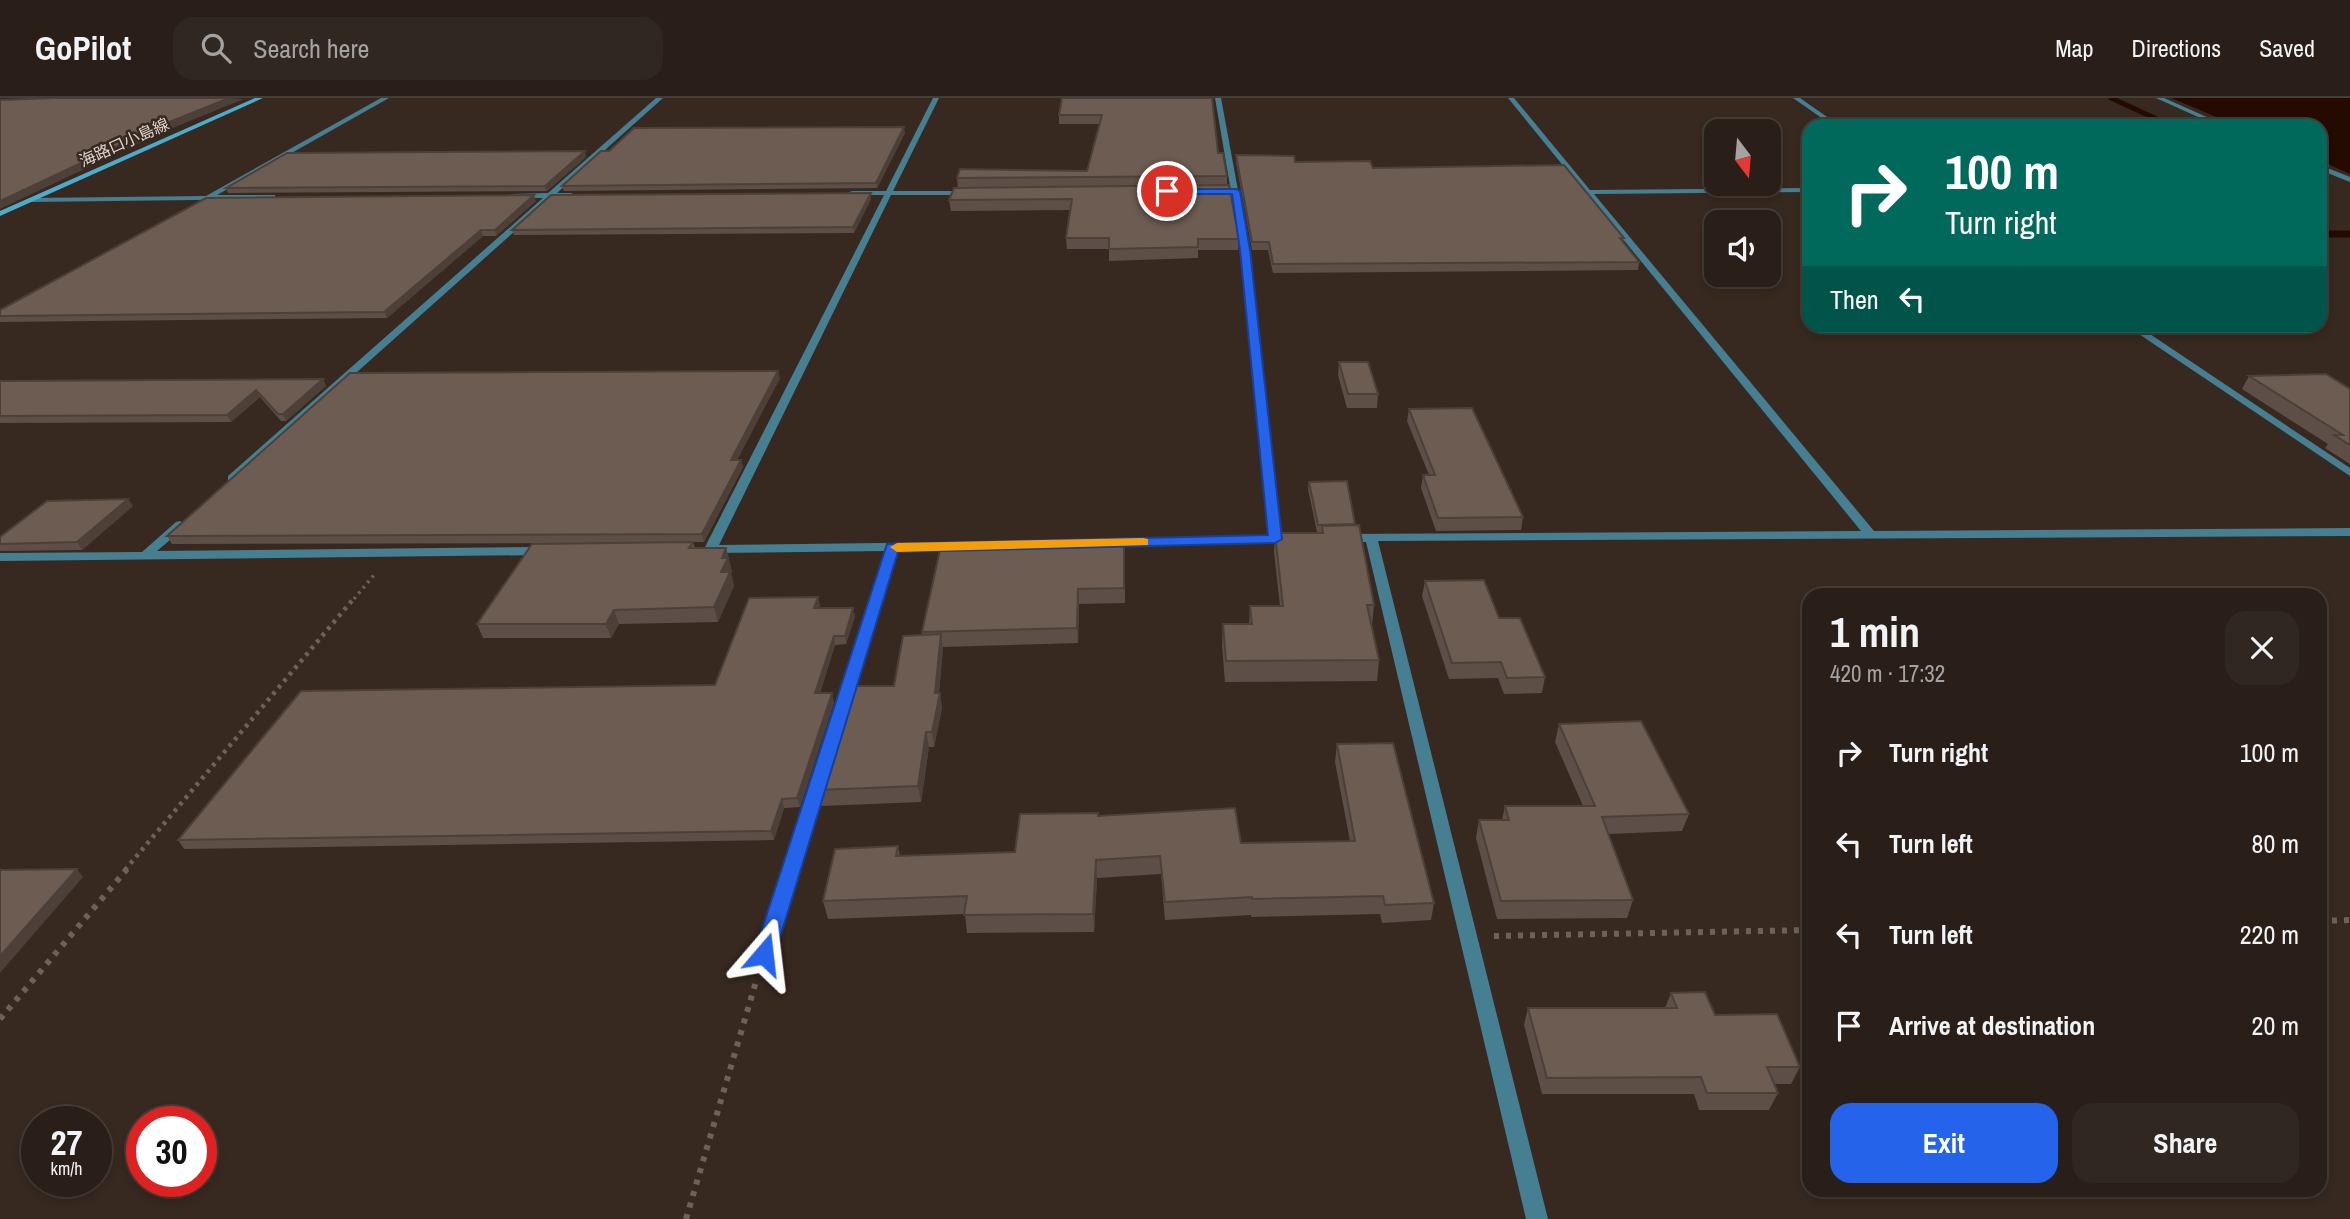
<!DOCTYPE html>
<html lang="en">
<head>
<meta charset="utf-8">
<style>
  :root { --surface:#291f18; --page:#312721; --text:#f1f3f6; --muted:#a5a2a2; --line:#453d37; --accent:#2563eb }
  body { margin:0; font-family:"Archivo Narrow","Noto Sans JP",sans-serif; background:var(--page); color:var(--text); height:100vh; display:flex; flex-direction:column; font-size:26px; white-space:nowrap }
  * { box-sizing:border-box; margin:0 }
  p { font-size:23px; color:var(--muted) }
  .icon { flex:none; width:38px; height:38px; fill:none; stroke:currentColor; stroke-width:2; stroke-linecap:round; stroke-linejoin:round }
  .map { position:relative; flex:1; overflow:hidden }
  .sheet { position:absolute; left:1802px; top:490px; width:525px; height:609px; display:flex; flex-direction:column; background:var(--surface); border-radius:21px; box-shadow:0 4px 10px #0003,0 0 0 2px var(--line) }
  .sheet>* { flex:none }
  .guide { position:absolute; left:1802px; top:21px; width:525px; height:214px; border-radius:21px; box-shadow:0 4px 10px #0003,0 0 0 2px var(--line); background:#00695c; color:#fff; overflow:hidden }
  .needle { width:46px; rotate:164deg }
  .fabs { position:absolute; left:1704px; top:21px; display:grid; gap:14px }
  .fabs a { display:grid; place-items:center; width:77px; height:77px; border-radius:14px; background:var(--surface); box-shadow:0 4px 10px #0003,0 0 0 2px var(--line); font-size:35px }
  .speed { position:absolute; left:21px; top:1008px; display:flex; gap:14px; font-size:35px; font-weight:700; text-align:center }
  .speed>* { display:grid; place-content:center; width:91px; height:91px; border-radius:50%; background:var(--surface); box-shadow:0 4px 10px #0003,0 0 0 2px var(--line); line-height:1 }
  .speed small { font-size:18px; font-weight:400 }
  .speed .limit { border:10px solid #d22; background:#fff; color:#111 }
  .pin { position:absolute; display:grid; place-items:center; width:60px; height:60px; color:#fff; margin:-30px; border:4px solid #fff; border-radius:50%; box-shadow:0 2px 7px #0007 }
  .me { position:absolute; width:77px; margin:-38px; rotate:17deg; stroke-linejoin:round; filter:drop-shadow(0 0 5px #0008) }
  .turn { display:flex; align-items:center; gap:24px; height:147px; padding:0 28px; font-size:32px }
  .turn .icon { width:91px; height:91px; stroke-width:2.5 }
  .turn b { display:block; font-size:49px; line-height:60px }
  .then { display:flex; align-items:center; height:66px; padding:0 28px; background:#0003; gap:14px; font-size:26px }
  .round { display:grid; place-items:center; flex:none; width:74px; height:74px; border-radius:21px; background:var(--page) }
  .head { display:flex; align-items:center; justify-content:space-between; height:119px; padding:0 28px }
  h1 { font-size:42px; font-weight:700; line-height:52px }
  .action { display:flex; gap:14px; margin-top:auto; padding:14px 28px }
  .action a { flex:1; height:80px; border-radius:21px; background:var(--accent); color:#fff; font-size:28px; font-weight:700; line-height:80px; text-align:center }
  .action a+a { background:var(--page); color:var(--text) }
  ul { padding:0; list-style:none }
  li { display:flex; align-items:center; gap:21px; height:91px; padding:0 28px }
  li div { flex:1 }
  li b { display:block; font-size:26px }
  li em { font-style:normal }
  header { display:flex; align-items:center; gap:42px; box-sizing:border-box; height:98px; padding:0 35px; background:var(--surface); border-bottom:2px solid var(--line) }
  header strong { font-size:33px }
  nav { display:flex; gap:38px; margin-inline-start:auto; font-size:24px }
  .search { width:490px; height:63px; background:var(--page); display:flex; align-items:center; gap:18px; box-sizing:border-box; padding:0 24px; border-radius:21px; color:var(--muted); font-size:26px }
  .map>svg:first-child { display:block }
  .water { fill:#240a00 }
  .lines { fill:none; stroke-linecap:round; stroke-linejoin:round }
  .stream-far1 { stroke:#240a00; stroke-width:5 }
  .stream { stroke:#240a00; stroke-width:7 }
  .path-far2 { stroke:#6e6159; stroke-width:3.5; stroke-dasharray:2.5 4.5; stroke-linecap:butt }
  .path-far1 { stroke:#6e6159; stroke-width:4.5; stroke-dasharray:3.5 5; stroke-linecap:butt }
  .path { stroke:#6e6159; stroke-width:6; stroke-dasharray:5 7; stroke-linecap:butt }
  .street { fill:#467f92; fill-rule:evenodd }
  .secondary { fill:#4badcc; fill-rule:evenodd }
  .wall { fill:#5d4f47 }
  .shaded-wall { fill:#4c4039 }
  .building { fill:#6c5c52; stroke:#4c4039; stroke-width:2 }
  .route { fill:#2563eb; stroke:#184099; stroke-width:2 }
  .slow { fill:#f59e0b }
  .labels { text-anchor:middle; stroke-width:5; stroke-linejoin:round; paint-order:stroke }
  .far-street-label { font-size:16px; fill:#ded5cf; stroke:#372920 }
</style>
</head>
<body>
<header>
<strong>GoPilot</strong>
<div class="search"><svg class="icon" aria-label="search" viewBox="0 0 24 24"><circle cx="10" cy="10" r="6"/><path d="M15 15l6 6"/></svg>Search here</div>
<nav><a>Map</a><a>Directions</a><a>Saved</a></nav>
</header>
<div class="map">
<svg width="2350" height="1121" viewBox="0 0 2350 1121">
  <rect width="100%" height="100%" fill="#372920"/>
  <path class="water" d="M 2171,0 L 2350,0 L 2350,76 L 2321,63 L 2320,28 L 2238,28 Z"/>
  <g class="lines">
    <path class="stream-far1" d="M 2111,0 L 2172,28"/>
    <path class="stream" d="M 2320,136 L 2350,136"/>
    <path class="path-far2" d="M 354,501 L 374,477"/>
    <path class="path-far1" d="M 125,772 L 355,499"/>
    <path class="path" d="M 2320,823 L 2350,822
      M 1494,838 L 1810,832
      M 0,921 L 127,771
      M 686,1121 L 757,880"/>
    <path class="street" d="M 381,0 L 389,0 L 217,97 L 275,97 L 275,101 L 31,104 L 27,102 L 31,100 L 206,98 Z
      M 656,0 L 663,0 L 557,95 L 572,95 L 572,99 L 552,100 L 236,382 L 228,382 L 228,378 L 543,100 L 513,100 L 513,96 L 548,95 Z
      M 933,0 L 939,0 L 893,93 L 968,93 L 972,95 L 968,97 L 891,97 L 719,447 L 959,444 L 965,448 L 959,452 L 897,452 L 773,856 L 770,861 L 764,863 L 758,861 L 755,856 L 885,453 L 710,455 L 704,451 L 884,97 L 852,97 L 848,95 L 852,93 L 886,93 Z
      M 1215,0 L 1221,0 L 1249,152 L 1281,438 L 1292,437 L 1298,441 L 1292,445 L 989,450 L 987,447 L 989,444 L 993,443 L 1269,438 L 1241,152 Z
      M 1508,0 L 1514,0 L 1590,92 L 1810,90 L 1810,94 L 1594,96 L 1874,433 L 2350,430 L 2350,438 L 1378,443 L 1548,1121 L 1526,1121 L 1366,444 L 1343,444 L 1337,440 L 1343,436 L 1861,433 Z
      M 1793,0 L 1800,0 L 1840,28 L 1833,28 Z
      M 2156,0 L 2164,0 L 2227,28 L 2218,28 Z
      M 2320,67 L 2350,79 L 2350,84 L 2320,72 Z
      M 2127,228 L 2138,228 L 2350,370 L 2350,378 Z
      M 180,423 L 186,427 L 184,430 L 157,453 L 543,449 L 549,453 L 543,457 L 0,463 L 0,455 L 142,454 L 176,424 Z"/>
    <path class="secondary" d="M 255,0 L 263,0 L 0,118 L 0,113 Z"/>
  </g>
  <path class="wall" d="M 1062,0 L 1218,55 L 1227,78 L 1227,87 L 1239,141 L 1238,152 L 1198,152 L 1198,160 L 1109,163 L 1109,151 L 1067,151 L 1066,140 L 1070,112 L 951,113 L 949,102 L 958,90 L 957,80 L 1087,73 L 1100,26 L 1059,26 L 1059,17 Z
    M 905,35 L 877,90 L 564,93 L 562,88 Z
    M 1236,57 L 1295,64 L 1624,140 L 1623,144 L 1639,164 L 1638,172 L 1273,175 L 1268,152 L 1252,152 L 1236,64 Z
    M 586,59 L 547,93 L 228,95 L 226,90 Z
    M 871,101 L 854,135 L 514,137 L 512,132 Z
    M 536,103 L 496,138 L 483,138 L 387,220 L 0,224 L 0,212 Z
    M 1339,264 L 1378,296 L 1377,310 L 1347,310 L 1338,277 Z
    M 2249,278 L 2350,291 L 2350,366 L 2325,350 L 2328,346 L 2242,291 Z
    M 780,280 L 737,362 L 741,362 L 743,369 L 704,444 L 693,444 L 695,450 L 726,450 L 732,474 L 731,476 L 734,488 L 718,524 L 619,526 L 611,540 L 483,540 L 477,526 L 606,445 L 172,446 L 167,438 Z
    M 323,281 L 326,288 L 286,323 L 281,323 L 260,299 L 231,324 L 0,325 L 0,283 Z
    M 1409,311 L 1523,419 L 1521,432 L 1436,433 L 1421,390 L 1423,377 L 1429,377 L 1407,323 Z
    M 1347,383 L 1355,427 L 1374,507 L 1372,527 L 1379,562 L 1377,583 L 1225,584 L 1222,547 L 1223,526 L 1249,526 L 1250,508 L 1280,508 L 1274,454 L 1275,435 L 1321,435 L 1321,434 L 1317,434 L 1308,391 L 1309,384 Z
    M 128,401 L 133,408 L 82,452 L 0,453 L 0,439 Z
    M 1124,446 L 1125,505 L 1079,506 L 1078,545 L 943,549 L 939,595 L 940,595 L 942,610 L 934,649 L 929,649 L 921,704 L 821,708 L 817,692 L 894,588 L 922,537 L 922,534 Z
    M 1425,483 L 1499,520 L 1545,579 L 1542,595 L 1504,596 L 1498,580 L 1449,581 L 1422,498 Z
    M 820,507 L 819,510 L 855,518 L 846,546 L 835,547 L 820,595 L 834,604 L 800,709 L 784,710 L 774,742 L 184,751 L 178,742 L 715,587 Z
    M 1559,626 L 1689,716 L 1682,733 L 1608,736 L 1633,802 L 1627,820 L 1497,821 L 1476,740 L 1479,722 L 1502,722 L 1505,708 L 1583,708 L 1555,644 Z
    M 1337,646 L 1434,805 L 1431,822 L 1382,825 L 1380,816 L 1251,819 L 1251,817 L 1165,822 L 1161,776 L 1097,780 L 1094,834 L 967,835 L 965,816 L 828,821 L 823,803 L 898,748 L 900,758 L 1015,754 L 1098,718 L 1241,745 L 1350,743 L 1335,664 Z
    M 1671,895 L 1800,969 L 1791,986 L 1774,986 L 1778,995 L 1769,1012 L 1699,1012 L 1694,996 L 1542,996 L 1524,927 L 1528,910 L 1665,910 Z"/>
  <path class="shaded-wall" d="M 229,0 L 244,1 L 165,33 L 0,111 L 0,103 L 162,27 Z
    M 904,29 L 905,35 L 877,90 L 876,85 Z
    M 585,53 L 586,59 L 547,93 L 545,88 Z
    M 871,95 L 871,101 L 854,135 L 853,129 Z
    M 534,97 L 536,103 L 496,138 L 495,132 Z
    M 481,132 L 483,138 L 387,220 L 384,214 Z
    M 778,273 L 780,280 L 733,369 L 731,362 Z
    M 323,281 L 326,288 L 286,323 L 283,316 Z
    M 256,292 L 260,299 L 231,324 L 227,317 Z
    M 741,362 L 743,369 L 704,444 L 702,436 Z
    M 128,401 L 133,408 L 82,452 L 77,444 Z
    M 726,450 L 732,474 L 731,476 L 734,488 L 718,524 L 714,509 L 721,474 L 722,460 Z
    M 1078,491 L 1079,506 L 1078,545 L 1077,530 Z
    M 818,499 L 820,507 L 816,519 L 814,510 Z
    M 853,510 L 855,518 L 846,546 L 845,538 Z
    M 614,512 L 619,526 L 611,540 L 606,526 Z
    M 941,536 L 943,551 L 938,604 L 940,595 L 942,610 L 934,649 L 932,634 Z
    M 834,538 L 835,547 L 817,604 L 815,595 Z
    M 832,595 L 834,604 L 800,709 L 797,700 Z
    M 926,634 L 929,649 L 921,704 L 918,688 Z
    M 782,701 L 784,710 L 774,742 L 771,733 Z
    M 1096,762 L 1097,780 L 1094,834 L 1093,816 Z
    M 77,771 L 83,779 L 0,875 L 0,858 Z"/>
  <path class="building" d="M 54,0 L 229,0 L 162,27 L 0,103 L 0,2 Z
    M 1062,0 L 1212,0 L 1218,55 L 1223,55 L 1227,78 L 957,80 L 960,71 L 1087,73 L 1102,17 L 1059,17 Z
    M 904,29 L 876,85 L 562,88 L 601,53 L 609,53 L 634,30 Z
    M 585,53 L 545,88 L 226,90 L 287,55 Z
    M 1236,57 L 1294,58 L 1295,64 L 1370,63 L 1373,70 L 1564,67 L 1624,140 L 1620,140 L 1639,164 L 1273,166 L 1269,144 L 1252,144 Z
    M 1229,87 L 1239,141 L 1198,141 L 1198,149 L 1109,151 L 1109,140 L 1066,140 L 1072,101 L 949,102 L 954,90 Z
    M 871,95 L 853,129 L 512,132 L 551,97 Z
    M 534,97 L 495,132 L 481,132 L 384,214 L 0,218 L 0,212 L 206,100 Z
    M 1339,264 L 1368,264 L 1378,296 L 1348,296 Z
    M 778,273 L 731,362 L 741,362 L 702,436 L 167,438 L 350,275 Z
    M 2326,276 L 2350,291 L 2350,347 L 2334,337 L 2343,337 L 2249,278 Z
    M 323,281 L 283,316 L 278,316 L 256,292 L 227,317 L 0,318 L 0,283 Z
    M 1472,310 L 1523,419 L 1438,420 L 1423,377 L 1435,377 L 1409,311 Z
    M 1347,383 L 1355,426 L 1318,427 L 1309,384 Z
    M 128,401 L 77,444 L 0,446 L 0,439 L 47,403 Z
    M 1359,427 L 1374,507 L 1367,507 L 1379,562 L 1226,563 L 1223,526 L 1252,526 L 1250,508 L 1283,508 L 1275,435 L 1323,435 L 1322,428 Z
    M 693,444 L 689,450 L 726,450 L 722,460 L 728,460 L 721,474 L 730,474 L 714,509 L 614,512 L 606,526 L 477,526 L 532,446 Z
    M 1124,446 L 1124,490 L 1078,491 L 1077,530 L 922,534 L 941,447 Z
    M 1484,482 L 1499,520 L 1520,520 L 1545,579 L 1507,580 L 1501,564 L 1452,565 L 1425,483 Z
    M 818,499 L 814,510 L 853,510 L 845,538 L 834,538 L 815,595 L 832,595 L 797,700 L 782,701 L 771,733 L 178,742 L 301,593 L 715,587 L 749,500 Z
    M 941,536 L 935,595 L 940,595 L 932,634 L 926,634 L 918,688 L 817,692 L 850,588 L 894,588 L 903,538 Z
    M 1641,623 L 1689,716 L 1602,719 L 1633,802 L 1501,803 L 1479,722 L 1509,722 L 1505,708 L 1595,708 L 1559,626 Z
    M 1393,645 L 1434,805 L 1385,807 L 1383,798 L 1252,801 L 1252,799 L 1165,804 L 1160,758 L 1096,762 L 1093,816 L 964,817 L 967,798 L 823,803 L 835,751 L 898,748 L 896,758 L 1015,754 L 1020,716 L 1098,715 L 1098,718 L 1235,710 L 1241,745 L 1355,743 L 1337,646 Z
    M 77,771 L 0,858 L 0,772 Z
    M 1705,894 L 1715,917 L 1777,916 L 1800,969 L 1767,969 L 1778,995 L 1707,995 L 1701,979 L 1547,980 L 1528,910 L 1677,910 L 1671,895 Z"/>
  <path class="route" d="M 1236,91 L 1240,93 L 1250,152 L 1282,441 L 1275,445 L 898,454 L 775,856 L 772,862 L 764,864 L 757,862 L 754,856 L 887,446 L 1268,437 L 1240,152 L 1232,96 L 1167,96 L 1163,93 L 1167,91 Z"/>
  <path class="slow" d="M 1143,440 L 1148,441 L 1148,447 L 897,454 L 890,449 L 897,445 Z"/>
  <g class="labels">
    <g class="far-street-label">
      <text transform="translate(124 44) rotate(-24)" y="6">海路口小島線</text>
    </g>
  </g>
</svg>
<div class="fabs">
<a><svg class="needle" viewBox="-14 -14 28 28"><path d="M0-13l5 13h-10z" fill="#e53935"/><path d="M0 13l5-13h-10z" fill="#a5a2a2"/></svg></a>
<a><svg class="icon" aria-label="sound" viewBox="0 0 24 24"><path d="M4 9h4l5-4v14l-5-4H4zM17 9q2 3 0 6"/></svg></a>
</div>
<div class="speed"><div>27<small>km/h</small></div><div class="limit">30</div></div>
<div class="pin" style="left:1167px;top:93px;background:#d93025"><svg class="icon" aria-label="arrive" viewBox="0 0 24 24"><path d="M6 21V4h12l-3 4 3 4H6"/></svg></div>
<svg class="me" style="left:764px;top:856px" viewBox="-20 -20 40 40"><path d="M0-17L14 15 0 8-14 15z" fill="#2563eb" stroke="#fff" stroke-width="4"/></svg>
<div class="guide">
<div class="turn"><svg class="icon" aria-label="right" viewBox="0 0 24 24"><path d="M7 20v-9h11M14 6l5 5-5 5"/></svg><div><b>100 m</b>Turn right</div></div>
<div class="then">Then<svg class="icon" aria-label="left" viewBox="0 0 24 24"><path d="M17 20v-9H6M10 6l-5 5 5 5"/></svg></div>
</div>
<section class="sheet">
<div class="head"><div><h1>1 min</h1><p>420 m · 17:32</p></div><a class="round"><svg class="icon" aria-label="close" viewBox="0 0 24 24"><path d="M6 6l12 12M18 6L6 18"/></svg></a></div>
<ul>
<li><svg class="icon" aria-label="right" viewBox="0 0 24 24"><path d="M7 20v-9h11M14 6l5 5-5 5"/></svg><div><b>Turn right</b></div><em>100 m</em></li>
<li><svg class="icon" aria-label="left" viewBox="0 0 24 24"><path d="M17 20v-9H6M10 6l-5 5 5 5"/></svg><div><b>Turn left</b></div><em>80 m</em></li>
<li><svg class="icon" aria-label="left" viewBox="0 0 24 24"><path d="M17 20v-9H6M10 6l-5 5 5 5"/></svg><div><b>Turn left</b></div><em>220 m</em></li>
<li><svg class="icon" aria-label="arrive" viewBox="0 0 24 24"><path d="M6 21V4h12l-3 4 3 4H6"/></svg><div><b>Arrive at destination</b></div><em>20 m</em></li>
</ul>
<div class="action"><a>Exit</a><a>Share</a></div>
</section>
</div>
</body>
</html>
